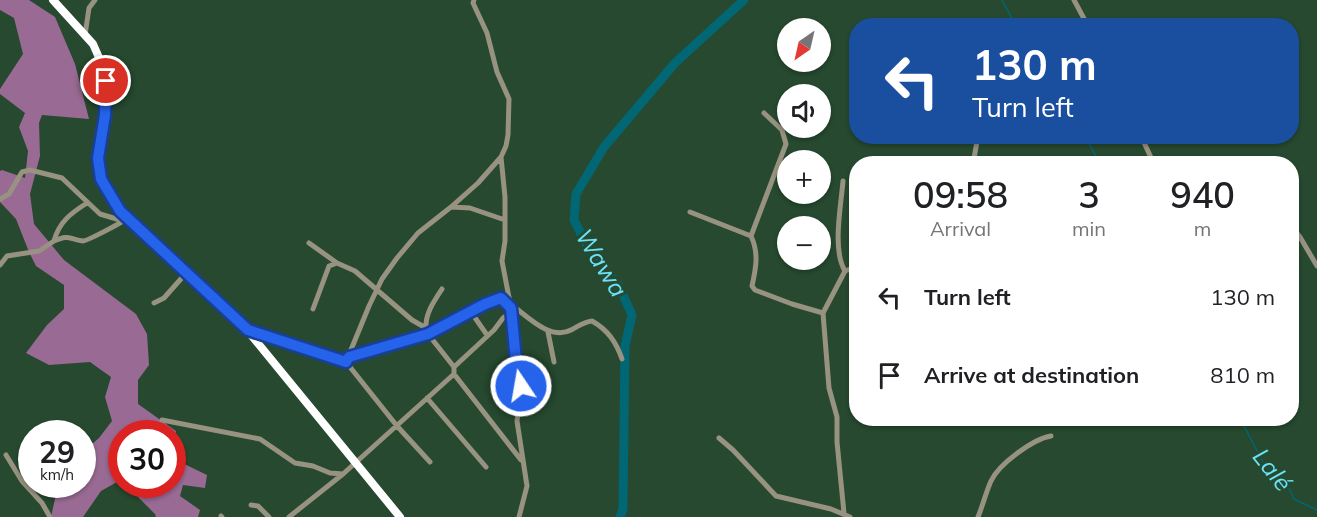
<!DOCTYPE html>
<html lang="en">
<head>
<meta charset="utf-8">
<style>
  :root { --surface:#fff; --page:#f2f2f2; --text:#202124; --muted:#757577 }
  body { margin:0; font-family:Mulish,sans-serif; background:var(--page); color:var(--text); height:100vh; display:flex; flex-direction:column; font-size:22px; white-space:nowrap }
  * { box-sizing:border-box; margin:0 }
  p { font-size:20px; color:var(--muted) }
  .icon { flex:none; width:33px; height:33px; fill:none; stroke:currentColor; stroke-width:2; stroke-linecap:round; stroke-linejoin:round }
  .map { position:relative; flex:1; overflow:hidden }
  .details { position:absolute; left:849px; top:156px; width:450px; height:270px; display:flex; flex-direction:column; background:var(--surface); border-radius:24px; box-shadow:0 2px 4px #0004 }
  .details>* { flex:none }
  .guide { position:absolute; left:849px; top:18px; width:450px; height:126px; border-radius:24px; box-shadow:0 2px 4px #0004; background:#1a4fa0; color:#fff; overflow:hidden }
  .needle { width:39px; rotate:214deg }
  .controls { position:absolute; left:777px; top:18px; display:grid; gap:12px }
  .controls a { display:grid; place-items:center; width:54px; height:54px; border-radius:50%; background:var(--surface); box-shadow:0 2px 4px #0004; font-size:30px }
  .speed { position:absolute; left:18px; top:420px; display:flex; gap:12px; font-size:30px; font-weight:700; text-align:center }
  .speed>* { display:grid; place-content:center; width:78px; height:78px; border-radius:50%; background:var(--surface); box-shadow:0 2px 4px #0004; line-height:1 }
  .speed small { font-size:15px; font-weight:400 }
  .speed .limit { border:9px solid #d22; background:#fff; color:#111 }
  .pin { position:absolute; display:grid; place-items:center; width:51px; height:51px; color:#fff; margin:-26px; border:3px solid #fff; border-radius:50%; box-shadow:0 2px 6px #0007 }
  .me { position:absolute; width:66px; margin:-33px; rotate:348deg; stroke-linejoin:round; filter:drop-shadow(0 0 4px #0008) }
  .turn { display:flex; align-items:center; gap:21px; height:126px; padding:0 24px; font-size:27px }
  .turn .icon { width:78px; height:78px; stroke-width:2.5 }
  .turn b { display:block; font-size:42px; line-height:51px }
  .eta { display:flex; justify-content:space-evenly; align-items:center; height:102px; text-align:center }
  .eta b { font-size:36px; font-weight:600; line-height:42px }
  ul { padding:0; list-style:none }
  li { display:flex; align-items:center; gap:18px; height:78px; padding:0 24px }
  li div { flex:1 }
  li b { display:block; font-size:22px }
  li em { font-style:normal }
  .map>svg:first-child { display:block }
  .forest { fill:#996a93; fill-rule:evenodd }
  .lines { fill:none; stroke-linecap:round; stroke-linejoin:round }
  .stream { stroke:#016775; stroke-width:1.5 }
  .river { stroke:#016775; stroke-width:9 }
  .minor { stroke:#989280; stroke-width:5 }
  .highway { stroke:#fff; stroke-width:8 }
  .route-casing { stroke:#184099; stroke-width:15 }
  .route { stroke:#2563eb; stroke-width:10 }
  .labels { text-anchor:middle; stroke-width:6; stroke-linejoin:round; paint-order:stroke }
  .water-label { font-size:24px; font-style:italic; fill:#6ae2f8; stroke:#26492f }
</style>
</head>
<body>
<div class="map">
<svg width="1317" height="517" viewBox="0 0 1317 517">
  <rect width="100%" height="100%" fill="#26492f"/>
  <path class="forest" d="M 0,0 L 29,0 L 55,17 L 75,64 L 89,119 L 42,115 L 39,123 L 40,156 L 30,194 L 34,224 L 64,260 L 136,314 L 147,334 L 149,365 L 138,380 L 138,404 L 176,431 L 174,459 L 207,475 L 205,488 L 183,485 L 180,496 L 200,510 L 198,517 L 156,517 L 155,514 L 135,494 L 117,482 L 101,491 L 83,517 L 51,517 L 58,485 L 82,484 L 83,452 L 99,438 L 112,421 L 105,397 L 111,377 L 90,362 L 49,365 L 26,353 L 47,325 L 64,309 L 64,285 L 36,266 L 29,252 L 16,219 L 0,202 L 0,171 L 2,170 L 25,178 L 28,151 L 19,127 L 25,113 L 0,94 L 0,89 L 23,54 L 14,18 L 0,10 ZM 122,434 L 172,434 L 172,484 L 122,484 Z"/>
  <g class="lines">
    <path class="stream" d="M 1002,0 L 1016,26
      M 1085,136 L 1100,164
      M 1236,418 L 1245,428 L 1264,464 L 1287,484 L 1294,499 L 1317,510"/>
    <path class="river" d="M 620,517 L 623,509 L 625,346 L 632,315 L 619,286 L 589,250 L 574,220 L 576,194 L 604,147 L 675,63 L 744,0"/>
    <path class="minor" d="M 1074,0 L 1088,26
      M 85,35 L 89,8 L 95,0
      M 764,113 L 782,130 L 786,144 L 751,236 C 759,253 756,268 752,286 L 755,290 L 792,304 L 823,313
      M 1141,136 L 1154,164
      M 501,157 L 505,197 L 505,241 L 502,261 L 511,308 L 517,309 C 531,320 552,340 571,330 C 579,326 583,322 592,321 C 608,330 616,342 622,359
      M 973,164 L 978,136
      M 843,181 C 841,206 832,250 845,271
      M 0,199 L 9,194 L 22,172 L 30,170 L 62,178 L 100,214 L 130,223
      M 452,207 L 470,208 L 505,220
      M 690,212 L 751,236
      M 1292,227 L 1300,237 L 1317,266
      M 54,241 C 70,234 68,239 83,241 C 87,241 119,224 123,221
      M 309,243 L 337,263
      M 0,265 L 7,256 L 39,251 L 54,241 C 59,222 71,213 87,203
      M 154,303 L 164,298 L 187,272
      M 471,312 L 487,335
      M 247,330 L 346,362 L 369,306 L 382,279 L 397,258 L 418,233 L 451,207 L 478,183 L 501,157 L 506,146 L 508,135 L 509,99 L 497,72 L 487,33 L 473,3 L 474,0
      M 428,330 L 426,328 C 425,314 434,301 442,289
      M 548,332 L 554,362
      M 349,357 L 428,334 L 485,304 L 501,298 L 511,308 L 516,361 L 521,386 L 517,421 L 527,486 L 519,517
      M 346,362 L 397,426 L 430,462
      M 454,367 L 494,330 L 503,318 L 510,313
      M 454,374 L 521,460
      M 427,398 L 486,467
      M 162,420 L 260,439 L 295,463 L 313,466 L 330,473 L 343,474
      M 719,438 L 733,450 L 776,496 L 831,509 L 850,517
      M 6,455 L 22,481 L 42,503 L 50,517
      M 251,505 L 258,506 L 269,517
      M 844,513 L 837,442 L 837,417 L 829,388 L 823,313 L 845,271 L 856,267
      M 221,516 L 222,517
      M 289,517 L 343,474 L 454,374 L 454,367 L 428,334 L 426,328 L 412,320 L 355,271 L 337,263 L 329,266 L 313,309
      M 978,517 C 983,505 986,492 991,481 C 999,464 1033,439 1051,436"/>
    <path class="highway" d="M 53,0 L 93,44 L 104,69 L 105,115 L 98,157 L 101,179 L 120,211 L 247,330 L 400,517"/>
  </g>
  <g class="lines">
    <defs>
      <path id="route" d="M 106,81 L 105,115 L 98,158 L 101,179 L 120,211 L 248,330 L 346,362 L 349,357 L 428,334 L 485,304 L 501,298 L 511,308 L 516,361 L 521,386"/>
    </defs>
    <use href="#route" class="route-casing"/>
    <use href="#route" class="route"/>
  </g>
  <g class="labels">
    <g class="water-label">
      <text transform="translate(601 263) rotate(58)" y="8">Wawa</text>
      <text transform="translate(1272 470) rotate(52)" y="8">Lalé</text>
    </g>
  </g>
</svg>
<div class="controls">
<a><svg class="needle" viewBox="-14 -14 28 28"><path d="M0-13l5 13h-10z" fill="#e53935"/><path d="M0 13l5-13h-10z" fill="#757577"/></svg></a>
<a><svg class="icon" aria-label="sound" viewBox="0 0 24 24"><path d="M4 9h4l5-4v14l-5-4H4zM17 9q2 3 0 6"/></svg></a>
<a>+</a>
<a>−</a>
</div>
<div class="speed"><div>29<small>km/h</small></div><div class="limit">30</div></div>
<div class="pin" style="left:106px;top:81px;background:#d93025"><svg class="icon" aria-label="arrive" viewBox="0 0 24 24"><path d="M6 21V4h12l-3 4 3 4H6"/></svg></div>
<svg class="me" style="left:521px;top:386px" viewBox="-20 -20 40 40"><circle r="17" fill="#2563eb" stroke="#fff" stroke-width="3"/><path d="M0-11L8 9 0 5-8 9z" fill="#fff"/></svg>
<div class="guide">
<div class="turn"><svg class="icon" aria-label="left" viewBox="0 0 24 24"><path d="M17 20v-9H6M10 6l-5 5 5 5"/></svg><div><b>130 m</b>Turn left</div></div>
</div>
<section class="details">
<div class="eta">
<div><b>09:58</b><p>Arrival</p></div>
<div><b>3</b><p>min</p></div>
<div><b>940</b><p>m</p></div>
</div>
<ul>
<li><svg class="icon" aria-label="left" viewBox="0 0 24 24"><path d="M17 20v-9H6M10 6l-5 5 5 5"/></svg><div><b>Turn left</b></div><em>130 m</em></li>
<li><svg class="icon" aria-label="arrive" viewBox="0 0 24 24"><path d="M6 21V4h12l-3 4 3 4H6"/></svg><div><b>Arrive at destination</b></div><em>810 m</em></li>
</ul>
</section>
</div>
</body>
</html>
